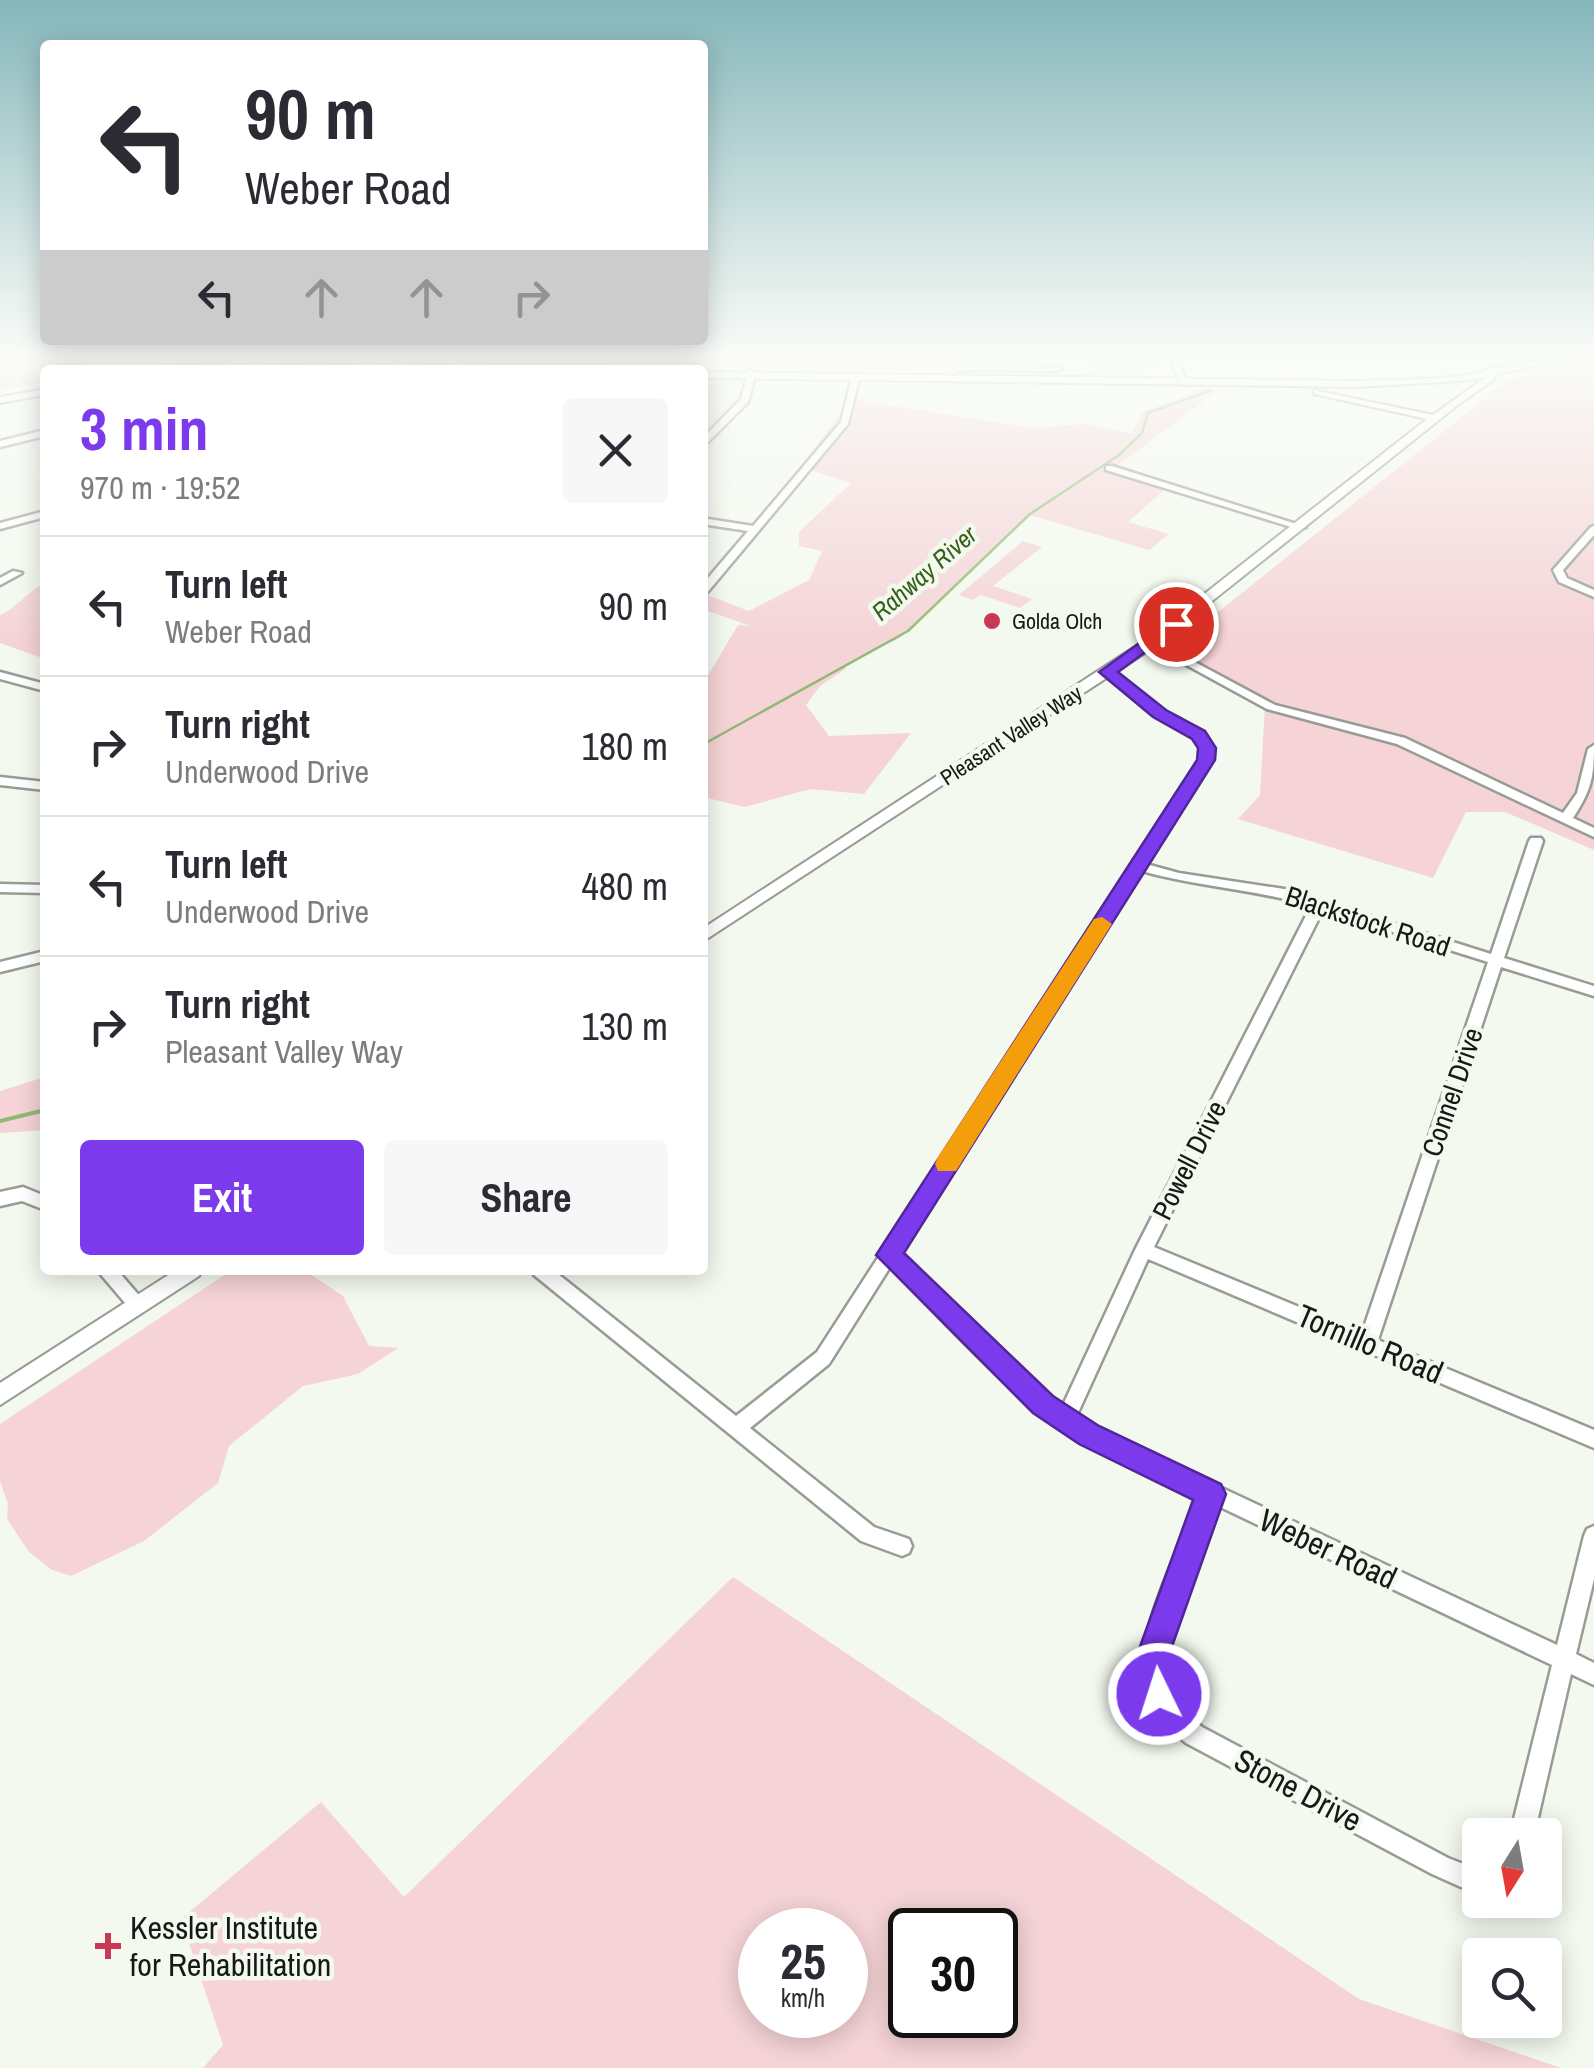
<!DOCTYPE html>
<html lang="en">
<head>
<meta charset="utf-8">
<style>
  :root { --surface:#fff; --page:#f7f7f7; --text:#2b2b33; --muted:#7c7c81; --line:#e1e1e2; --accent:#7c3aed }
  body { margin:0; font-family:"Archivo Narrow",sans-serif; background:var(--page); color:var(--text); height:100vh; display:flex; flex-direction:column; font-size:38px; white-space:nowrap }
  * { box-sizing:border-box; margin:0 }
  p { font-size:32px; color:var(--muted) }
  .icon { flex:none; width:55px; height:55px; fill:none; stroke:currentColor; stroke-width:2; stroke-linecap:round; stroke-linejoin:round }
  .map { position:relative; flex:1; overflow:hidden }
  .details { position:absolute; left:40px; top:365px; width:668px; height:910px; display:flex; flex-direction:column; background:var(--surface); border-radius:10px; box-shadow:0 5px 25px #0003 }
  .details>* { flex:none }
  .banner { position:absolute; left:40px; top:40px; width:668px; height:305px; border-radius:10px; box-shadow:0 5px 25px #0003; background:#fff; color:var(--text); overflow:hidden }
  .needle { width:65px; rotate:191deg }
  .fabs { position:absolute; left:1462px; top:1818px; display:grid; gap:20px }
  .fabs a { display:grid; place-items:center; width:100px; height:100px; border-radius:10px; background:var(--surface); box-shadow:0 5px 25px #0003; font-size:50px }
  .speed { position:absolute; left:738px; top:1908px; display:flex; gap:20px; font-size:50px; font-weight:700; text-align:center }
  .speed>* { display:grid; place-content:center; width:130px; height:130px; border-radius:50%; background:var(--surface); box-shadow:0 5px 25px #0003; line-height:1 }
  .speed small { font-size:25px; font-weight:400 }
  .speed .limit { border:5px solid #111; border-radius:15px; background:#fff; color:#111 }
  .pin { position:absolute; display:grid; place-items:center; width:85px; height:85px; color:#fff; margin:-42px; border:5px solid #fff; border-radius:50%; box-shadow:0 2px 10px #0007 }
  .me { position:absolute; width:110px; margin:-55px; rotate:356deg; stroke-linejoin:round; filter:drop-shadow(0 0 8px #0008) }
  .turn { display:flex; align-items:center; gap:35px; height:210px; padding:0 40px; font-size:45px }
  .turn .icon { width:130px; height:130px; stroke-width:2.5 }
  .turn b { display:block; font-size:70px; line-height:85px }
  .lanes { display:flex; align-items:center; height:95px; padding:0 40px; background:#0003; justify-content:center; gap:50px; direction:ltr }
  .lanes .off { opacity:.35 }
  .round { display:grid; place-items:center; flex:none; width:105px; height:105px; border-radius:10px; background:var(--page) }
  .headline { display:flex; align-items:center; justify-content:space-between; height:170px; padding:0 40px }
  h1 { font-size:60px; font-weight:700; line-height:75px; color:var(--accent) }
  .primary-button { display:flex; gap:20px; margin-top:auto; padding:20px 40px }
  .primary-button a { flex:1; height:115px; border-radius:10px; background:var(--accent); color:#fff; font-size:40px; font-weight:700; line-height:115px; text-align:center }
  .primary-button a+a { background:var(--page); color:var(--text) }
  ul { padding:0; list-style:none }
  li { display:flex; align-items:center; gap:30px; height:140px; padding:0 40px; border-top:2px solid var(--line) }
  li div { flex:1 }
  li b { display:block; font-size:38px }
  li em { font-style:normal }
  .map>svg:first-child { display:block }
  .green { fill:#f5d3d6; fill-rule:evenodd }
  .lines { fill:none; stroke-linecap:round; stroke-linejoin:round }
  .stream-far1 { stroke:#90ba74; stroke-width:2.5 }
  .stream { stroke:#90ba74; stroke-width:4 }
  .minor-casing { stroke:#979d94; stroke-width:5 }
  .major-casing { stroke:#979d94; stroke-width:4 }
  .minor { fill:#fff; fill-rule:evenodd }
  .major { fill:#fff; fill-rule:evenodd }
  .wall { fill:#b1b6ae }
  .shaded-wall { fill:#90948d }
  .route { fill:#7c3aed; stroke:#51269a; stroke-width:2.5 }
  .slow { fill:#f59e0b }
  .poi-dot { fill:#c93956; stroke:#f3f9ef; stroke-width:4 }
  .labels { text-anchor:middle; stroke-width:9; stroke-linejoin:round; paint-order:stroke }
  .far-poi-label { font-size:22px; fill:#171916; stroke:#f3f9ef; text-anchor:start }
  .far-street-label { font-size:22px; fill:#171916; stroke:#f3f9ef }
  .far-water-label { font-size:25px; font-style:italic; fill:#39601a; stroke:#f3f9ef }
  .street-label { font-size:28px; fill:#171916; stroke:#f3f9ef }
  .near-street-label { font-size:32px; fill:#171916; stroke:#f3f9ef }
  .near-poi-label { font-size:32px; fill:#171916; stroke:#f3f9ef; text-anchor:start }
</style>
</head>
<body>
<div class="map">
<svg width="1594" height="2068" viewBox="0 0 1594 2068">
  <rect width="100%" height="100%" fill="#f3f9ef"/>
  <path class="green" d="M 0,358 L 95,358 L 76,370 L 45,370 L 45,382 L 0,390 Z
    M 459,358 L 952,358 L 954,370 L 891,371 Z
    M 1594,364 L 1594,850 L 1505,812 L 1466,812 L 1433,878 L 1238,819 L 1260,795 L 1265,706 L 1172,649 L 1509,379 Z
    M 1203,389 L 1220,389 L 1117,466 L 1163,491 L 1128,522 L 1169,534 L 1149,550 L 1030,515 L 900,638 L 849,662 L 844,670 L 820,686 L 806,705 L 829,736 L 911,733 L 864,794 L 810,789 L 745,807 L 703,797 L 703,684 L 738,625 L 750,626 L 703,609 L 703,598 L 705,594 L 749,611 L 809,580 L 822,551 L 799,546 L 799,532 L 851,483 L 801,467 L 850,399 L 1032,428 L 1086,424 L 1132,434 L 1143,412 Z
    M 1023,541 L 1042,547 L 993,586 L 1032,599 L 1020,608 L 981,595 L 973,600 L 959,595 Z
    M 45,583 L 42,639 L 45,659 L 0,643 L 0,615 C 18,607 26,592 45,583 Z
    M 45,1077 L 45,1130 L 0,1133 L 0,1091 Z
    M 232,1270 L 304,1270 L 343,1296 L 369,1346 L 398,1348 L 358,1374 L 303,1386 L 229,1446 L 218,1483 L 144,1541 L 71,1576 L 52,1570 L 29,1552 L 7,1519 L 8,1504 L 0,1481 L 0,1424 Z
    M 733,1577 L 1359,1999 L 1561,2068 L 203,2068 L 223,2045 L 181,1919 L 321,1802 L 404,1897 ZM 760,1930 L 845,1930 L 845,2015 L 760,2015 ZM 910,1930 L 995,1930 L 995,2015 L 910,2015 Z"/>
  <g class="lines">
    <path class="stream-far1" d="M 702,745 L 908,631 L 1030,514 L 1119,455 L 1142,433 L 1148,413 L 1212,390"/>
    <path class="stream" d="M 0,1121 L 45,1110"/>
    <defs>
      <path id="minor" d="M 407,358 L 414,360 L 409,365 L 415,370 L 406,370 L 400,365 Z
        M 1170,358 L 1178,358 L 1187,385 L 1180,383 Z
        M 959,366 L 1057,367 L 1061,369 L 1057,371 L 956,370 L 956,366 Z
        M 749,370 L 756,372 L 748,402 L 702,448 L 702,439 L 741,399 Z
        M 853,373 L 860,375 L 848,424 L 706,594 L 702,595 L 702,585 L 748,531 L 702,524 L 702,518 L 753,526 L 841,422 Z
        M 45,430 L 45,436 L 0,447 L 0,441 Z
        M 1106,466 L 1112,466 L 1306,527 L 1298,529 L 1106,470 Z
        M 45,511 L 45,517 L 0,529 L 0,523 Z
        M 1594,526 L 1594,535 L 1563,570 L 1567,578 L 1594,590 L 1594,597 L 1559,582 L 1553,570 L 1591,527 Z
        M 13,571 L 22,573 L 0,585 L 0,578 Z
        M 1152,639 L 1275,705 L 1405,738 L 1563,813 L 1577,793 L 1588,749 L 1594,745 C 1594,778 1591,791 1573,818 L 1594,828 L 1594,837 L 1397,744 L 1267,709 L 1148,644 L 1148,640 Z
        M 1107,669 L 1164,711 L 1202,732 L 1213,748 L 1212,760 L 1146,864 L 1179,873 L 1284,889 L 1491,954 L 1529,841 L 1531,838 L 1541,838 L 1543,841 L 1504,958 L 1594,986 L 1594,996 L 1501,967 L 1378,1340 L 1594,1430 L 1594,1448 L 1148,1259 L 1077,1415 L 1096,1429 L 1557,1645 L 1584,1536 L 1587,1529 L 1594,1526 L 1594,1579 L 1576,1654 L 1594,1663 L 1594,1685 L 1571,1674 L 1534,1835 L 1510,1835 L 1552,1665 L 1216,1505 C 1201,1544 1152,1647 1167,1685 C 1173,1702 1189,1716 1202,1727 L 1448,1858 L 1461,1863 L 1480,1864 L 1480,1888 L 1461,1887 L 1432,1874 L 1186,1743 C 1167,1727 1148,1706 1144,1680 C 1135,1633 1182,1542 1200,1497 C 1161,1479 1119,1463 1082,1441 C 1010,1398 951,1327 890,1267 L 829,1364 L 750,1428 L 874,1527 L 909,1539 L 912,1546 L 909,1553 L 902,1556 L 861,1541 L 534,1275 L 531,1270 L 553,1270 L 736,1416 L 817,1352 L 1200,760 L 1201,748 L 1194,738 L 1156,715 L 1103,674 L 1103,670 ZM 1142,871 C 1197,887 1256,889 1311,906 L 1135,1250 L 1063,1405 L 1030,1381 L 899,1254 ZM 1323,910 L 1488,962 L 1362,1333 L 1154,1247 Z
        M 0,672 L 45,684 L 45,691 L 0,679 Z
        M 0,777 L 45,782 L 45,790 L 0,785 Z
        M 0,884 L 45,885 L 45,893 L 0,892 Z
        M 45,951 L 45,961 L 0,972 L 0,962 Z
        M 23,1187 L 45,1196 L 45,1210 L 22,1201 L 0,1206 L 0,1192 Z
        M 97,1270 L 117,1270 L 143,1300 L 146,1305 L 143,1310 L 137,1312 L 131,1310 Z"/>
      <path id="major" d="M 282,358 L 347,358 L 447,366 L 447,362 L 450,361 L 508,366 L 674,367 L 679,370 L 426,370 L 315,361 L 198,370 L 156,370 L 161,367 Z
        M 1555,358 L 1574,358 L 1497,374 L 1491,382 L 1459,404 L 1157,645 L 702,942 L 702,929 L 1147,639 L 1427,419 L 1314,394 L 1314,390 L 1433,415 L 1486,377 L 1463,381 L 1355,387 L 702,378 L 702,372 L 1355,381 C 1388,379 1471,382 1496,366 L 1500,368 Z
        M 45,389 L 45,395 L 0,403 L 0,397 Z
        M 176,1270 L 202,1270 L 199,1276 L 0,1405 L 0,1383 Z"/>
    </defs>
    <use href="#minor" class="minor-casing"/>
    <use href="#major" class="major-casing"/>
    <use href="#minor" class="minor"/>
    <use href="#major" class="major"/>
  </g>
  <path class="wall" d="M 920,358 L 930,358 L 930,364 L 921,364 Z
    M 1071,358 L 1160,358 L 1160,361 L 1149,363 L 1148,367 L 1089,368 L 1087,360 L 1071,360 Z"/>
  <path class="shaded-wall" d="M 1150,358 L 1160,358 L 1160,361 L 1149,363 Z"/>
  <linearGradient id="sky" x2="0" y2="1"><stop stop-color="#85b6ba"/><stop offset="0.55" stop-color="#fafcf8"/><stop offset="1" stop-color="#fafcf8" stop-opacity="0"/></linearGradient>
  <rect width="1594" height="647" fill="url(#sky)"/>
  <path class="route" d="M 1170,621 L 1184,624 L 1118,672 L 1166,710 L 1205,731 L 1216,748 L 1215,760 L 904,1253 L 1053,1396 L 1099,1426 L 1221,1484 L 1226,1494 L 1170,1652 L 1176,1694 L 1171,1706 L 1159,1711 L 1148,1706 L 1138,1652 L 1193,1500 L 1079,1444 L 1033,1413 L 876,1255 L 1197,760 L 1198,748 L 1192,739 L 1153,717 L 1099,672 Z"/>
  <path class="slow" d="M 1102,917 L 1112,924 L 956,1171 L 938,1171 L 935,1164 L 938,1157 L 1094,919 Z"/>
  <g class="poi-dot">
    <circle cx="992" cy="621" r="10"/>
    <path d="M103 1931h10v10h10v10h-10v10h-10v-10h-10v-10h10z"/>
  </g>
  <g class="labels">
    <g class="far-poi-label">
      <text x="1012" y="629">Golda Olch</text>
    </g>
    <g class="far-street-label">
      <text transform="translate(1011 735) rotate(-33)" y="8">Pleasant Valley Way</text>
    </g>
    <g class="far-water-label">
      <text transform="translate(924 573) rotate(-41)" y="9">Rahway River</text>
    </g>
    <g class="street-label">
      <text transform="translate(1368 921) rotate(18)" y="10">Blackstock Road</text>
      <text transform="translate(1452 1092) rotate(-71)" y="10">Connel Drive</text>
      <text transform="translate(1189 1160) rotate(-63)" y="10">Powell Drive</text>
    </g>
    <g class="near-street-label">
      <text transform="translate(1370 1344) rotate(23)" y="11">Tornillo Road</text>
      <text transform="translate(1328 1549) rotate(25)" y="11">Weber Road</text>
      <text transform="translate(1298 1790) rotate(28)" y="11">Stone Drive</text>
    </g>
    <g class="near-poi-label">
      <text x="130" y="1939">Kessler Institute<tspan x="130" dy="37">for Rehabilitation</tspan></text>
    </g>
  </g>
</svg>
<div class="fabs">
<a><svg class="needle" viewBox="-14 -14 28 28"><path d="M0-13l5 13h-10z" fill="#e53935"/><path d="M0 13l5-13h-10z" fill="#7c7c81"/></svg></a>
<a><svg class="icon" aria-label="search" viewBox="0 0 24 24"><circle cx="10" cy="10" r="6"/><path d="M15 15l6 6"/></svg></a>
</div>
<div class="speed"><div>25<small>km/h</small></div><div class="limit">30</div></div>
<div class="pin" style="left:1176px;top:624px;background:#d93025"><svg class="icon" aria-label="arrive" viewBox="0 0 24 24"><path d="M6 21V4h12l-3 4 3 4H6"/></svg></div>
<svg class="me" style="left:1159px;top:1694px" viewBox="-20 -20 40 40"><circle r="17" fill="#7c3aed" stroke="#fff" stroke-width="3"/><path d="M0-11L8 9 0 5-8 9z" fill="#fff"/></svg>
<div class="banner">
<div class="turn"><svg class="icon" aria-label="left" viewBox="0 0 24 24"><path d="M17 20v-9H6M10 6l-5 5 5 5"/></svg><div><b>90 m</b>Weber Road</div></div>
<div class="lanes"><svg class="icon" aria-label="left" viewBox="0 0 24 24"><path d="M17 20v-9H6M10 6l-5 5 5 5"/></svg><svg class="icon off" aria-label="ahead" viewBox="0 0 24 24"><path d="M12 20V5M6 11l6-6 6 6"/></svg><svg class="icon off" aria-label="ahead" viewBox="0 0 24 24"><path d="M12 20V5M6 11l6-6 6 6"/></svg><svg class="icon off" aria-label="right" viewBox="0 0 24 24"><path d="M7 20v-9h11M14 6l5 5-5 5"/></svg></div>
</div>
<section class="details">
<div class="headline"><div><h1>3 min</h1><p>970 m · 19:52</p></div><a class="round"><svg class="icon" aria-label="close" viewBox="0 0 24 24"><path d="M6 6l12 12M18 6L6 18"/></svg></a></div>
<ul>
<li><svg class="icon" aria-label="left" viewBox="0 0 24 24"><path d="M17 20v-9H6M10 6l-5 5 5 5"/></svg><div><b>Turn left</b><p>Weber Road</p></div><em>90 m</em></li>
<li><svg class="icon" aria-label="right" viewBox="0 0 24 24"><path d="M7 20v-9h11M14 6l5 5-5 5"/></svg><div><b>Turn right</b><p>Underwood Drive</p></div><em>180 m</em></li>
<li><svg class="icon" aria-label="left" viewBox="0 0 24 24"><path d="M17 20v-9H6M10 6l-5 5 5 5"/></svg><div><b>Turn left</b><p>Underwood Drive</p></div><em>480 m</em></li>
<li><svg class="icon" aria-label="right" viewBox="0 0 24 24"><path d="M7 20v-9h11M14 6l5 5-5 5"/></svg><div><b>Turn right</b><p>Pleasant Valley Way</p></div><em>130 m</em></li>
</ul>
<div class="primary-button"><a>Exit</a><a>Share</a></div>
</section>
</div>
</body>
</html>
